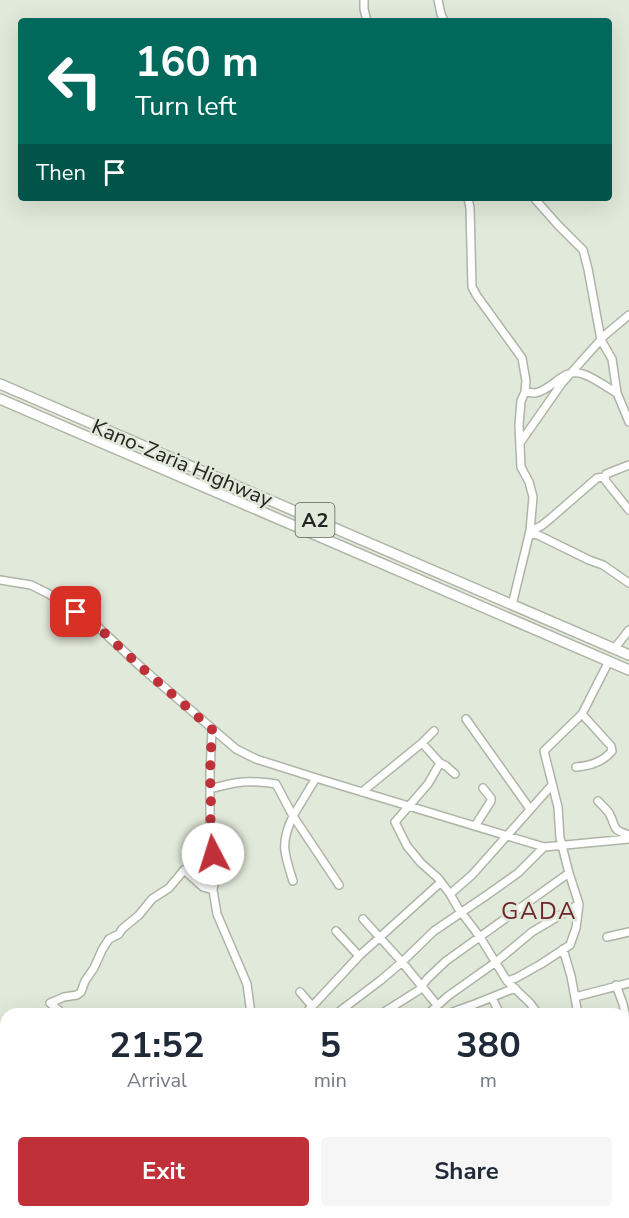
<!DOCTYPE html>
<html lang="en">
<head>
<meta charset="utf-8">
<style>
  :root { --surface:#fff; --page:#f6f6f7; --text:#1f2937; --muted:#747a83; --accent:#bf3039 }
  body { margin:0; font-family:"Nunito Sans",sans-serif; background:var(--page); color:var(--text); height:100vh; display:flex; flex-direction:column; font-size:22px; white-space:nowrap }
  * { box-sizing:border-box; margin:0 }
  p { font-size:20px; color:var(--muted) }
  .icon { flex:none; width:33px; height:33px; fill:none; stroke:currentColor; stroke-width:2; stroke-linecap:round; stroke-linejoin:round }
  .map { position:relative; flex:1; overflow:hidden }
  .details { position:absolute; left:0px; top:1008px; width:630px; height:210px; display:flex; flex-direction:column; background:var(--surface); border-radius:18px 18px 0 0; box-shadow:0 6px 24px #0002 }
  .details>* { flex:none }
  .hud { position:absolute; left:18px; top:18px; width:594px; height:183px; border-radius:6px; box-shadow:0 6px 24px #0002; background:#00695c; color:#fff; overflow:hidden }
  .pin { position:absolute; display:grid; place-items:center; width:51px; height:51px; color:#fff; margin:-26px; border-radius:12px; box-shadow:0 3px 9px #0006 }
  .me { position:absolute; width:66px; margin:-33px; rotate:355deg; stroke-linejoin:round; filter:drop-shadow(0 0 4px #0008) }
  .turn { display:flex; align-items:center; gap:21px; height:126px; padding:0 18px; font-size:27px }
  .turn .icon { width:78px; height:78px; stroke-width:2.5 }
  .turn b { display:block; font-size:42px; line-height:51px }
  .then { display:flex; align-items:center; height:57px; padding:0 18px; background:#0003; gap:12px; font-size:22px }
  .eta { display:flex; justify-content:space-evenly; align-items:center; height:102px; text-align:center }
  .eta b { font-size:36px; font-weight:700; line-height:42px }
  .button { display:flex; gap:12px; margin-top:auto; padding:12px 18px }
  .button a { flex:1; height:69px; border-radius:6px; background:var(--accent); color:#fff; font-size:24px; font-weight:700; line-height:69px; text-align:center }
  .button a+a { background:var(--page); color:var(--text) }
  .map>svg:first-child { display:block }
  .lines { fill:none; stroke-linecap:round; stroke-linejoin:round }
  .minor-casing { stroke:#aeb5a7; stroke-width:10 }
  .highway-casing { stroke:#aeb5a7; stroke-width:12 }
  .minor { stroke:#fff; stroke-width:7 }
  .highway { stroke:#fff; stroke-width:9 }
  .route { stroke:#bf3039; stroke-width:10; stroke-dasharray:0 18 }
  .labels { text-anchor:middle; stroke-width:5; stroke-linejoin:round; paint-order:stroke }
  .shield { fill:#e1e9da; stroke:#5c6058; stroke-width:1.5 }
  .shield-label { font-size:20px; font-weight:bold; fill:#232620 }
  .street-label { font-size:21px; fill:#232620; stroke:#e1e9da }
  .quarter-label { font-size:24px; letter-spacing:1.5px; fill:#6d2728; stroke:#e1e9da }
</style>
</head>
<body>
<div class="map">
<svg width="629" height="1218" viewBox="0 0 629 1218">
  <rect width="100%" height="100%" fill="#e1e9da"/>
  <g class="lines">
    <defs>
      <path id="minor" d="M 364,0 L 364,9 L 367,21
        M 438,0 L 441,14 L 444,21
        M 468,198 L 470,208 L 472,287 L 477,296 L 522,358 L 526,381 L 525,392 L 521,401 L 519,425 L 521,467 L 529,482 L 533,497 L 530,531 L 512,605
        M 534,198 L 558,225 L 583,250 L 588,269 L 601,340 L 612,359 L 617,393 L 629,422
        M 525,392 C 527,392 533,393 535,393 C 553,390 563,367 583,374 C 595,378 606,387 617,393
        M 520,443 L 562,383 L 605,335 L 629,315
        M 629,465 L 606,474 L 605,480 L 629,510
        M 530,531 L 541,526 L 551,518 L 597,478 L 604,477
        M 529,534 L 538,535 L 589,560 L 603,565 L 629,583
        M 0,580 L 31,585 L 49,594 L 98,627 L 142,668 L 236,749 L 256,759 L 316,778 L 544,847 L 629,839
        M 614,649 L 629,630
        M 466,719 L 530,809
        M 212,729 L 210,773 L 210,838 L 216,869 L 213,890 L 217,914 L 247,984 L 251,1014
        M 422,743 L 440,763 L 428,784 L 395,822 L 407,846 L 421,863 L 438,878 L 450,894 L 458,908 L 480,937 L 507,981 L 530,1003 L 538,1014
        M 440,763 L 446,766 L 455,774
        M 576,767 C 590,766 603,762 612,751 L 611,746 L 582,714
        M 210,789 C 238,781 248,780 276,784 L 293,816 L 316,778
        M 362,792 L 422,743 L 434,731
        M 598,801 C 602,805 606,809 609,813 C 617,827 610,829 629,835
        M 475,826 L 491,801 L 491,798 L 483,788
        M 293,881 C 284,853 280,843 293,816 L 339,885
        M 450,894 L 472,875 L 552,785
        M 363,919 L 402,962 L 437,1005
        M 336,931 L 359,956
        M 607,937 L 629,932
        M 563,949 L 571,976 L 578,1014
        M 507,981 L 516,978 L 541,964 L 570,945 L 576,928 L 579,904 L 569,873 L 560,838 L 558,807 L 544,751 L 582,714 L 609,661
        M 616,985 L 623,1004 L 629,1030
        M 300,992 L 312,1006
        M 575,997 L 629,983
        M 492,998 L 500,1014
        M 63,1014 L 50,1003 L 64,997 L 77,995 L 81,992 L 85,981 L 94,968 L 102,950 L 109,939 L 119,934 L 122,929 L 139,915 L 152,899 L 169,888 L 184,870 L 203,887 L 213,890
        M 305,1014 L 359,956 L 441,882
        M 336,1014 L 381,980 L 402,962 L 434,931 L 487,895 L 518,873 L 544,847
        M 381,1014 L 419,990 L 427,979 L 446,961 L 569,873
        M 428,1014 L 448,996 L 496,962 L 532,932 L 579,904
        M 447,1014 L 475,1004 L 515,988
        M 624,1163 L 629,1167
        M 624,1187 L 629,1181
        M 489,1212 L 495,1218
        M 527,1212 L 534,1218
        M 347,1218 L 354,1212
        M 447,1218 L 452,1212
        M 587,1218 L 599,1212"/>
      <path id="highway" d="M 0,384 L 629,655
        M 0,399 L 629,670"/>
    </defs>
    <use href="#minor" class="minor-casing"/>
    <use href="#highway" class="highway-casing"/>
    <use href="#minor" class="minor"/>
    <use href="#highway" class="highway"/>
  </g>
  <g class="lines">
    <path class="route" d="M 76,612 L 98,627 L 142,668 L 212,729 L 210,773 L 211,805 L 210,838 L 213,854"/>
  </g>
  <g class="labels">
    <rect class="shield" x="295.5" y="503" width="39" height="34" rx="4.5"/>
    <g class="shield-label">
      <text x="315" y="527">A2</text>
    </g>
    <g class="street-label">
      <text transform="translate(182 463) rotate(23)" y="7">Kano-Zaria Highway</text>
    </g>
    <g class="quarter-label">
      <text x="539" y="919">GADA</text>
    </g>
  </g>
</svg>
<div class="pin" style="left:76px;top:612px;background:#d93025"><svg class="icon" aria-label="arrive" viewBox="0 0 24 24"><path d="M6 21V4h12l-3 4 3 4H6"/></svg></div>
<svg class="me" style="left:213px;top:854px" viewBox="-20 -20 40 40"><circle r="19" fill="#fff"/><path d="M0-13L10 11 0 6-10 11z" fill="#bf3039"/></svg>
<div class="hud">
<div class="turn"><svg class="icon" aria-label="left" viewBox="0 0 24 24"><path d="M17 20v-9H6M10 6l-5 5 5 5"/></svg><div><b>160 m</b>Turn left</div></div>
<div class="then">Then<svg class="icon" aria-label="arrive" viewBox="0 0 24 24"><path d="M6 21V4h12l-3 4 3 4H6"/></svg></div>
</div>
<section class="details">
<div class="eta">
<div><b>21:52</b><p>Arrival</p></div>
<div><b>5</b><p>min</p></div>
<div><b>380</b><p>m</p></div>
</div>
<div class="button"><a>Exit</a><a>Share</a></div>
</section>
</div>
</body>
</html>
